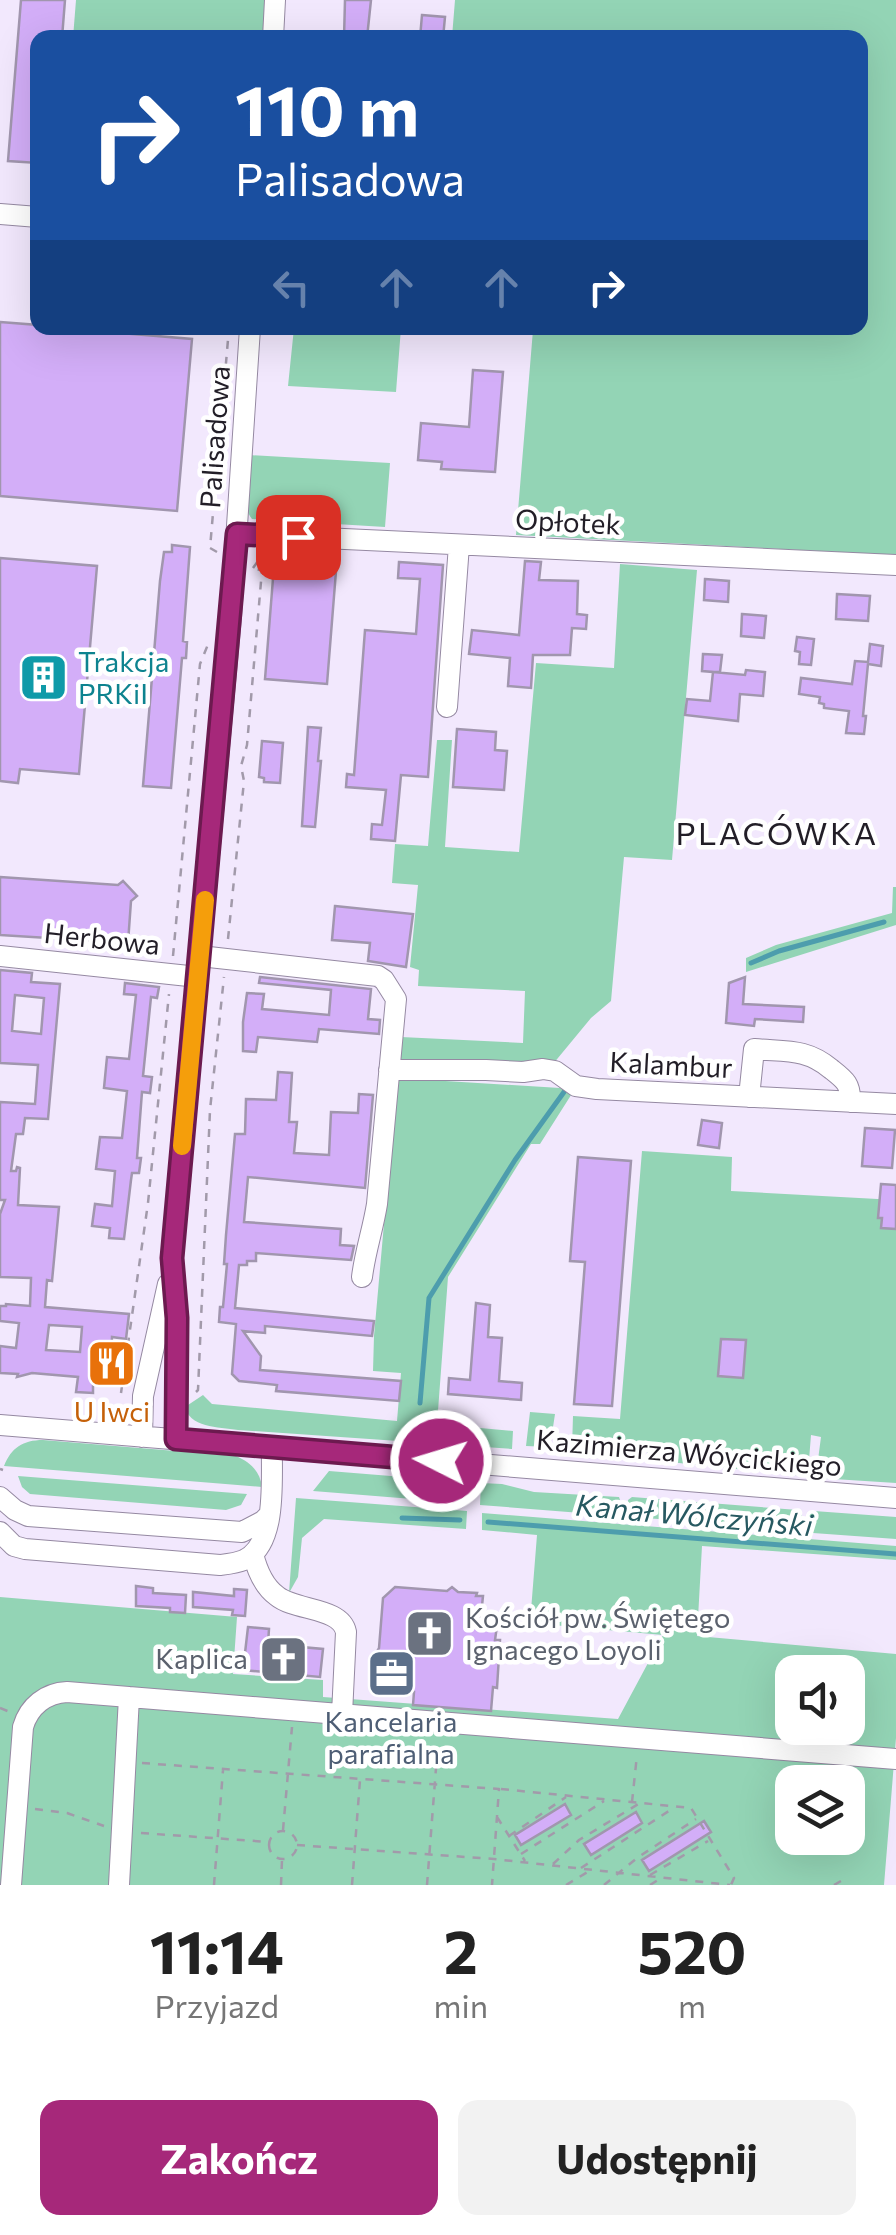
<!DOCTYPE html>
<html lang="pl">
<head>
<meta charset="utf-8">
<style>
  :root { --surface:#fff; --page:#f2f2f2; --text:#222; --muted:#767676; --accent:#a6287a }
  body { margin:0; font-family:Commissioner,sans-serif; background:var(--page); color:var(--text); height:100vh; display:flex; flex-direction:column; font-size:38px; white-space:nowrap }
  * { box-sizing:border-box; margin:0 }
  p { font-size:32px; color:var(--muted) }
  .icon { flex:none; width:55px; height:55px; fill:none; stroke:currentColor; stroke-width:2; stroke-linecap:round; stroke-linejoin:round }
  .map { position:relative; height:1885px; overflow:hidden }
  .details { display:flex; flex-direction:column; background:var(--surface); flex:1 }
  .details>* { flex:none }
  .hud { position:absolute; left:30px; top:30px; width:838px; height:305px; border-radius:20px; box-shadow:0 10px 40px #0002; background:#1a4fa0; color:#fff; overflow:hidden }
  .buttons { position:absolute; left:775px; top:1655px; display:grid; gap:20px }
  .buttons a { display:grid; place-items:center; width:90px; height:90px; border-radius:20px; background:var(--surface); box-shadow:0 10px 40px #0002; font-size:50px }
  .pin { position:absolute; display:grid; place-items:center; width:85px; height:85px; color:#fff; margin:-42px; border-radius:20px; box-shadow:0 5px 15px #0006 }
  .me { position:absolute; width:110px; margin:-55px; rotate:275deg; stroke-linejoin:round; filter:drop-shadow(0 0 8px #0008) }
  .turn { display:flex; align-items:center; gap:35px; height:210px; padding:0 40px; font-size:45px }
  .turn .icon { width:130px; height:130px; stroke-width:2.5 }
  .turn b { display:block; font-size:70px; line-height:85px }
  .lanes { display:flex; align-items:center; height:95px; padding:0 40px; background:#0003; justify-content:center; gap:50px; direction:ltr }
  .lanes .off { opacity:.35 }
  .eta { display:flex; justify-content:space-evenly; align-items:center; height:170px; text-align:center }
  .eta b { font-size:60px; font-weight:700; line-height:70px }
  .action { display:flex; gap:20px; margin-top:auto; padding:20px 40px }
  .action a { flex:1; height:115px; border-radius:20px; background:var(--accent); color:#fff; font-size:40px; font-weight:700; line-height:115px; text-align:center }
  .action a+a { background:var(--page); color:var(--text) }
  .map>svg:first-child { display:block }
  .green { fill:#93d4b5; fill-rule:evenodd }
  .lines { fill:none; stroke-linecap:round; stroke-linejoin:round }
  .stream { stroke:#4d9dad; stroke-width:5 }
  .building { fill:#d3aef8; stroke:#a196ae; stroke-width:2.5; fill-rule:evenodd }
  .minor-casing { stroke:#9589a2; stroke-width:22 }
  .path { stroke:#a29aaa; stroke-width:2.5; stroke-dasharray:8 8; stroke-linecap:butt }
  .minor { stroke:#fff; stroke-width:20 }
  .route-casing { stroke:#6c1a4f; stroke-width:25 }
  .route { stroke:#a6287a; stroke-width:18 }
  .slow { stroke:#f59e0b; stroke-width:18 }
  .labels { text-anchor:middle; stroke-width:9; stroke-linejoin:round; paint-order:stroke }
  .street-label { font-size:28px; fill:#221e27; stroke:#fff }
  .culture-label { font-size:28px; fill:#0d838f; stroke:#fff; text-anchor:start }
  .food-label { font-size:28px; fill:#c56008; stroke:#fff }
  .worship-label { font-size:28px; fill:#5b616d; stroke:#fff; text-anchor:start }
  .service-label { font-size:28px; fill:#4e5e75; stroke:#fff }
  .water-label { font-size:30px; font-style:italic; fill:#275961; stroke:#fff }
  .quarter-label { font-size:32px; letter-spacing:2.5px; fill:#221e27; stroke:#fff }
</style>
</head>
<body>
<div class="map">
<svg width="896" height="1885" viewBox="0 0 896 1885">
  <rect width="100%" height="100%" fill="#f2e8fd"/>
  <path class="green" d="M 76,0 L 269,0 L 266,37 L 73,38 Z
    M 455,0 L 896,0 L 896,555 L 516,535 L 533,330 L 504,328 L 860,328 L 860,38 L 452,37 Z
    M 294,328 L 401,328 L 396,392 L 288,386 Z
    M 248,455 L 390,463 L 385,527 L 252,519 C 239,503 247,475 248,455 Z
    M 620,564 L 697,570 L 672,860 L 624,857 L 611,1001 L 591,1018 L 553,1064 L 399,1061 L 401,1037 L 523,1043 L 525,991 L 418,986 L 419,970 L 410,967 L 418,885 L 392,883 L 395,844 L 428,846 L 437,740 L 452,740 L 445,847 L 519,852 L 536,663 L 614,668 Z
    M 893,887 L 896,887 L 896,925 L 746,972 L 746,958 L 776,945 L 892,913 Z
    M 397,1078 L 560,1088 L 573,1092 L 540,1144 L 531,1144 L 448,1277 L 437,1424 L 513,1431 L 512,1449 L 238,1430 C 218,1427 189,1428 184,1405 L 188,1405 L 203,1395 L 212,1404 L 397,1421 L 401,1373 L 373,1371 L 374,1336 Z
    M 642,1151 L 732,1157 L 731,1191 L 896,1200 L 896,1483 L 818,1478 L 816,1475 L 821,1437 L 811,1435 L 809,1460 L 804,1476 L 650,1460 L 646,1448 L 620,1445 L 619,1452 L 572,1448 L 573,1416 L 620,1419 Z
    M 530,1412 L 555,1414 L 550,1447 L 526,1446 Z
    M 43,1440 L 236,1456 C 250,1462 260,1471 262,1487 L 4,1466 C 11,1448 23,1440 43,1440 Z
    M 329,1471 L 428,1479 L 432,1484 L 431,1496 L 425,1500 L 313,1491 Z
    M 18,1476 L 247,1494 L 241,1505 L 226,1510 L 30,1494 L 22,1487 Z
    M 481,1483 L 502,1484 L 534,1492 L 619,1497 L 620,1500 L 619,1516 L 480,1505 Z
    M 632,1497 L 798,1510 L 802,1515 L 800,1528 L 797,1530 L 633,1517 L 628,1510 L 628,1500 Z
    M 296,1498 L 467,1511 L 466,1529 L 324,1519 L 302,1538 L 298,1577 L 289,1593 Z
    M 814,1511 L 896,1517 L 896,1539 L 813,1533 L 808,1527 L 809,1515 Z
    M 482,1513 L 896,1546 L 896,1560 L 702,1546 L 697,1636 L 896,1654 L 896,1738 L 884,1885 L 0,1885 L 0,1597 L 237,1617 L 233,1674 L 323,1680 L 323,1697 L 618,1719 L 663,1635 L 530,1623 L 537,1535 L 482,1530 ZM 792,1672 L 848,1672 L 848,1728 L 792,1728 ZM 792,1782 L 848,1782 L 848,1838 L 792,1838 Z"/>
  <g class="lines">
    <path class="stream" d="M 751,963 L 779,951 L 884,922
      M 420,1403 L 429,1298 L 515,1160 L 564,1092
      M 402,1518 L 460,1520
      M 488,1522 L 896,1554"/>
  </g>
  <path class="building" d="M 21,0 L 65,0 L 62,38 L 38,38 L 38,163 L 8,161 Z
    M 345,0 L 371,0 L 367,38 L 344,38 Z
    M 422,15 L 445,17 L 443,38 L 420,38 Z
    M 0,322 L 38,325 L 38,328 L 61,328 L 192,339 L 177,511 L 0,496 Z
    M 473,370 L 503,372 L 495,472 L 441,469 L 442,462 L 418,460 L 421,423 L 469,427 Z
    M 172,545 L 190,547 L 183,641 L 187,642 L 186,658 L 182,658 L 171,788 L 143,786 L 160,581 L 164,552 L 172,552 Z
    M 286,555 L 320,558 L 319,569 L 336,571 L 327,684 L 265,679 L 274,566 L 285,567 Z
    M 0,558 L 97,566 L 79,774 L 20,769 L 18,783 L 0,781 Z
    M 525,561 L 541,562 L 539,580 L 578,581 L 577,614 L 587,615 L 586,629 L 572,628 L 570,655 L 533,655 L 531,688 L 508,686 L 510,658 L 469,654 L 472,630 L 519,635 Z
    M 399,562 L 443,565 L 428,777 L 401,775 L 395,841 L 371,839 L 372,824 L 382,825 L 386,790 L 346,787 L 347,774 L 354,775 L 365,630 L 416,634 L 420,579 L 398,578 Z
    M 705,579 L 729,581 L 728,602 L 704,600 Z
    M 837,594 L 870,596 L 868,621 L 836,619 Z
    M 742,614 L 766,616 L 764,638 L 741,636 Z
    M 797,637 L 814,639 L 811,665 L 799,664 L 800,652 L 795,651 Z
    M 870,644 L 883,646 L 881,666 L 868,664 L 863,716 L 866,716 L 864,734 L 846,733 L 849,711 L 824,708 L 824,704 L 819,703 L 820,697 L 799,694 L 801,678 L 852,684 L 855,661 L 868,662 Z
    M 703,654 L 722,655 L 720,672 L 713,672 L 745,675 L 746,670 L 765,672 L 763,696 L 740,694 L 738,721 L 685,715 L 687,699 L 710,701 L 713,672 L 702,671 Z
    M 308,727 L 321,728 L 318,761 L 321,761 L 315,827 L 302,826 Z
    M 457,729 L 496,732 L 495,750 L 507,751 L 504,790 L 453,787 Z
    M 262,741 L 283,743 L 280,783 L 264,782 L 264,778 L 259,777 Z
    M 0,877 L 118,885 L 123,881 L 137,896 L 131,901 L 128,943 L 0,935 Z
    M 335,906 L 413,914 L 406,967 L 368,961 L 370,943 L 332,940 Z
    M 0,970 L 32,973 L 31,982 L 60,984 L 48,1119 L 25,1118 L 23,1134 L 16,1134 L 11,1171 L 16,1171 L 17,1167 L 20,1168 L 18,1205 L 59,1207 L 52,1281 L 47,1280 L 45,1307 L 129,1314 L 126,1339 L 112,1337 L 110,1381 L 93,1382 L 93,1393 L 76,1392 L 78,1377 L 32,1373 L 17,1377 L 18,1374 L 0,1373 L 0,1346 L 16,1348 L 19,1323 L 0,1321 L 0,1306 L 6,1306 L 6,1304 L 30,1306 L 31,1278 L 0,1277 L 0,1214 L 5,1200 L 0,1200 L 0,1102 L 35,1104 L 38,1065 L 0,1063 ZM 15,995 L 44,998 L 41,1034 L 12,1031 ZM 49,1325 L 82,1327 L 80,1352 L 46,1350 Z
    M 260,977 L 371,989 L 368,1019 L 380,1020 L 379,1034 L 319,1029 L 317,1042 L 258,1037 L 256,1052 L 243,1051 L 243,1022 L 247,993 L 264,994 L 262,1009 L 329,1015 L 331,990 L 259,983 Z
    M 745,977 L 743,1004 L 804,1007 L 803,1022 L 755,1019 L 754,1026 L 726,1023 L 729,983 Z
    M 125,983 L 159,987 L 157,998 L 151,997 L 143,1076 L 152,1077 L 150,1093 L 142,1092 L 137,1158 L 141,1158 L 139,1173 L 132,1173 L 131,1180 L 124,1239 L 109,1238 L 110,1228 L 92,1226 L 95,1204 L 112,1206 L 115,1171 L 96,1169 L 100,1137 L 122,1138 L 127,1091 L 104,1088 L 107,1057 L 129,1059 L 136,995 L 124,994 Z
    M 278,1072 L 292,1073 L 289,1122 L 297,1122 L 294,1153 L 329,1155 L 331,1112 L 358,1113 L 359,1094 L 373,1095 L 365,1188 L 248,1177 L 244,1222 L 341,1229 L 340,1245 L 354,1246 L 351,1260 L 256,1253 L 256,1261 L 247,1261 L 247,1265 L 239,1265 L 235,1308 L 374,1321 L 372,1336 L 265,1326 L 265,1333 L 243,1331 L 261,1356 L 260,1370 L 401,1381 L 399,1401 L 276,1391 L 277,1385 L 239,1381 L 232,1374 L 236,1324 L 219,1322 L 220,1307 L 223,1307 L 227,1264 L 224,1264 L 226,1235 L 235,1134 L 245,1134 L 246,1099 L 276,1100 Z
    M 702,1120 L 722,1123 L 719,1148 L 698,1145 Z
    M 865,1128 L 895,1130 L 892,1168 L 862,1166 Z
    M 578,1157 L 631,1161 L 612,1406 L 574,1404 L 585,1262 L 570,1261 Z
    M 881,1184 L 896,1185 L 896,1229 L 881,1228 L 882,1218 L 878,1218 Z
    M 476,1303 L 490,1305 L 488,1337 L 502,1338 L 499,1381 L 522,1383 L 521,1400 L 448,1394 L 449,1378 L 470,1380 Z
    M 721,1339 L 746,1340 L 743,1378 L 718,1376 Z
    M 136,1586 L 153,1588 L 153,1593 L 186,1595 L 185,1613 L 170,1612 L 170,1608 L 136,1606 Z
    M 395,1587 L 447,1591 L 452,1587 L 458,1592 L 477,1593 L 476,1596 L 483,1596 L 480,1625 L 497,1626 L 495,1640 L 500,1640 L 497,1688 L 493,1687 L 491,1711 L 413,1705 L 414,1692 L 376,1690 L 378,1661 L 375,1655 L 379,1648 L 383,1598 Z
    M 234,1589 L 247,1590 L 245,1616 L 232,1615 L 233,1610 L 193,1607 L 193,1592 L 234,1596 Z
    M 248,1627 L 269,1629 L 268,1644 L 323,1649 L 320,1677 L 243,1670 Z
    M 565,1804 L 571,1815 L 521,1845 L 515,1835 Z
    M 636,1812 L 642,1823 L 591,1855 L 584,1844 Z
    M 704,1821 L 711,1832 L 649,1871 L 642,1860 Z"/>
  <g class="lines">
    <defs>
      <path id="minor" d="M 273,38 L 275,0
        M 0,214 L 38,217
        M 237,534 L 896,565
        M 447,707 L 459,545
        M 0,956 L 198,977
        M 200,956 L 378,976 L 384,980 L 396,999 L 377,1204 C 373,1229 365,1252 362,1277
        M 389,1070 L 486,1070 L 523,1072 L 543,1069 L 555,1071 L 576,1086 L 597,1089 L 896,1104
        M 749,1097 L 754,1049 C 786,1052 806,1048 831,1069 C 845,1080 851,1084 850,1102
        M 0,1425 L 896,1498
        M 142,1437 L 143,1396 L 168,1284
        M 176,1439 L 177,1318 L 172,1258 L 231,617 L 250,328
        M 0,1497 L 15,1510 L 28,1516 L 242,1532 L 263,1521 L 269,1515
        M 0,1532 L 14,1546 L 25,1549 L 220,1565 C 228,1564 237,1563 244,1560 C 278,1544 271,1479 272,1447
        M 253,1554 C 257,1570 263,1586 277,1596 C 295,1611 341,1607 346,1632 L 342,1714
        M 11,1885 L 23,1727 C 29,1706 46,1693 67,1692 L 896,1759
        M 119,1885 L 129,1697"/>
    </defs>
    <use href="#minor" class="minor-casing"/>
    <path class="path" d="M 217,552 L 210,548 L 229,328
      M 253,568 L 263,554
      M 228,939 L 244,781 L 241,766 L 247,745 L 262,570 L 253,569
      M 173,956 L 200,664 L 209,642
      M 196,1392 L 198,1390 L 210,1110 L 224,977
      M 121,1393 L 148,1203 L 169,994
      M 0,1469 L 3,1470
      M 0,1708 L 10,1712
      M 142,1763 L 499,1789 L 492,1885
      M 501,1789 L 691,1808 L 734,1878 L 731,1885
      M 632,1802 L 637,1755
      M 35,1809 L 67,1813 L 104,1826
      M 497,1817 L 525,1861
      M 283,1830 L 292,1727
      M269 1845a14 14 0 1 1 28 0a14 14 0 1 1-28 0Z
      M 141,1833 L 269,1842
      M 509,1836 L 566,1797
      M 297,1845 L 494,1859 L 730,1885
      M 521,1854 L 604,1801
      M 553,1864 L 579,1840 L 640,1803
      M 581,1868 L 675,1807
      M 650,1875 L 708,1841
      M 214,1885 L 223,1770
      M 281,1885 L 282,1860
      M 352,1885 L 360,1780
      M 427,1885 L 438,1742
      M 566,1885 L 591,1870
      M 604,1885 L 637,1858 L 696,1819
      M 650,1885 L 661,1878
      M 834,1885 L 846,1878"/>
    <use href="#minor" class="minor"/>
  </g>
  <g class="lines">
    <defs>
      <path id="route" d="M 298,537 L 237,534 L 172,1258 L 177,1318 L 176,1439 L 441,1461"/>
    </defs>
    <use href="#route" class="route-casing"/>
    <use href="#route" class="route"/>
    <path class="slow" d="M 182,1146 L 205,900"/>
  </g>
  <defs>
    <symbol id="building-square" viewBox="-11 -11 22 22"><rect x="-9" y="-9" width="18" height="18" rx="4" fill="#0f9aa8" stroke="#fff"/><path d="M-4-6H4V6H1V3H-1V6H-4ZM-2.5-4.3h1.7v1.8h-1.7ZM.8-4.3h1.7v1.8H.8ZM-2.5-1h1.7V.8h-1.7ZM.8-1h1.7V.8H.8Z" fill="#fff"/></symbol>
    <symbol id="restaurant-square" viewBox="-11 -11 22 22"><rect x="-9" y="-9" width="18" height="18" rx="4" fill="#e8710a" stroke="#fff"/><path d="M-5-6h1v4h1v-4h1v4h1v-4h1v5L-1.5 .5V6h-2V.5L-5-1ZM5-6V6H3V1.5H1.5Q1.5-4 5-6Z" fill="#fff"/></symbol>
    <symbol id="church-square" viewBox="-11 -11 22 22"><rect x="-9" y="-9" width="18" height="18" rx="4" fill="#6b7280" stroke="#fff"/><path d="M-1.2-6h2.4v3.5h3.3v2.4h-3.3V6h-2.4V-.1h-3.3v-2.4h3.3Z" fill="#fff"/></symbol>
    <symbol id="office-square" viewBox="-11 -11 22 22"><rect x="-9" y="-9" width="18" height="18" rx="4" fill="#5c6f8a" stroke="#fff"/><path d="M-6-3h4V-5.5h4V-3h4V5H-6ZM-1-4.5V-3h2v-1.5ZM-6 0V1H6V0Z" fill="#fff"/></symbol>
  </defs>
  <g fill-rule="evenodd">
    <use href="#building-square" x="16" y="650" width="55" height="55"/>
    <use href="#restaurant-square" x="84" y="1336" width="55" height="55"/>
    <use href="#church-square" x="402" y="1606" width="55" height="55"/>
    <use href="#church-square" x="256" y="1632" width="55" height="55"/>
    <use href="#office-square" x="364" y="1646" width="55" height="55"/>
  </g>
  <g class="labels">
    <g class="street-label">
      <text transform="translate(215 437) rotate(-86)" y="10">Palisadowa</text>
      <text transform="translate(568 522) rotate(3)" y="10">Opłotek</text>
      <text transform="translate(102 939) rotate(6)" y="10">Herbowa</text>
      <text transform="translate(671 1065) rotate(3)" y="10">Kalambur</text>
      <text transform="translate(689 1453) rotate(5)" y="10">Kazimierza Wóycickiego</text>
    </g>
    <g class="culture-label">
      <text x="78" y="672">Trakcja<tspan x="78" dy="32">PRKiI</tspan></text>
    </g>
    <g class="food-label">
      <text x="112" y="1422">U Iwci</text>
    </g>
    <g class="worship-label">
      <text x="465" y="1628">Kościół pw. Świętego<tspan x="465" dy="32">Ignacego Loyoli</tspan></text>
      <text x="248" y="1669" text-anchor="end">Kaplica</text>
    </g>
    <g class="service-label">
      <text x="391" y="1732">Kancelaria<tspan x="391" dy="32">parafialna</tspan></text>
    </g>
    <g class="water-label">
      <text transform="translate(694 1516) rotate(5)" y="10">Kanał Wólczyński</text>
    </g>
    <g class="quarter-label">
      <text x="777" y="845">PLACÓWKA</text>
    </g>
  </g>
</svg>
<div class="buttons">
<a><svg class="icon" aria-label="sound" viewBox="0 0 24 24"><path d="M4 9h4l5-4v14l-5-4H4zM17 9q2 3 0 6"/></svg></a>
<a><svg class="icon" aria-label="layers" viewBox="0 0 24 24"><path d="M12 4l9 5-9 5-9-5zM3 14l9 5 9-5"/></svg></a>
</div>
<div class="pin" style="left:298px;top:537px;background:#d93025"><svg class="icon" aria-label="arrive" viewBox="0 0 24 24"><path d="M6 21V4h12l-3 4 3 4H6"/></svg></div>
<svg class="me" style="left:441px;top:1461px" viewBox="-20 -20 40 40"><circle r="17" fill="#a6287a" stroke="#fff" stroke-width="3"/><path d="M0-11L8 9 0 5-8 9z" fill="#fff"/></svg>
<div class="hud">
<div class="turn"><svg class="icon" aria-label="right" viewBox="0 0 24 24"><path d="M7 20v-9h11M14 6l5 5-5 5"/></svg><div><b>110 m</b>Palisadowa</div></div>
<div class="lanes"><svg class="icon off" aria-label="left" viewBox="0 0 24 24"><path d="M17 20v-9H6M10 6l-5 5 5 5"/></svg><svg class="icon off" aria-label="ahead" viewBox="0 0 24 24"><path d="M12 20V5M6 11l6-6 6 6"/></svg><svg class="icon off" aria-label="ahead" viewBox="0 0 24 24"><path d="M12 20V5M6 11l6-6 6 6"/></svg><svg class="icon" aria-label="right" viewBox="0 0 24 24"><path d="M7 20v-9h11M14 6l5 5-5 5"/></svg></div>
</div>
</div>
<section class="details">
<div class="eta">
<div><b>11:14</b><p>Przyjazd</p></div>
<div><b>2</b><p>min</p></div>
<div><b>520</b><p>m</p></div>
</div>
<div class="action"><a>Zakończ</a><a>Udostępnij</a></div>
</section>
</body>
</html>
